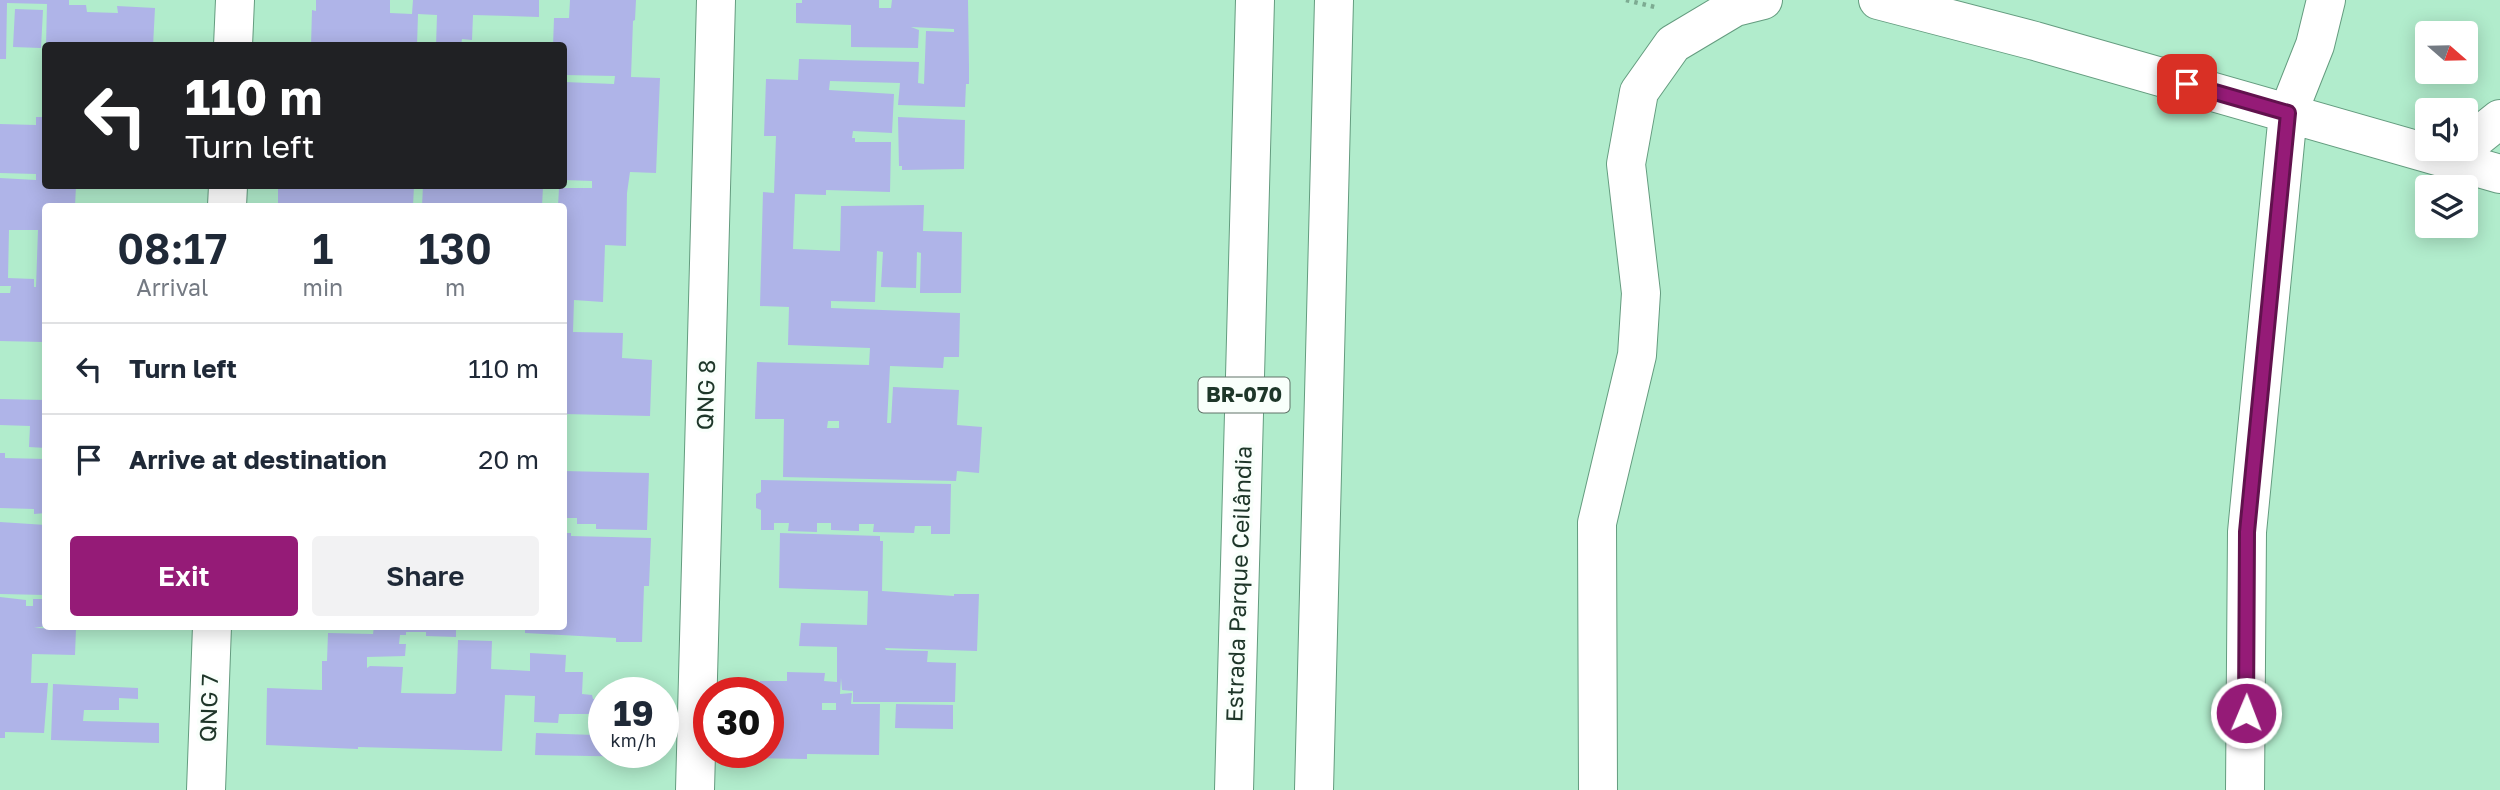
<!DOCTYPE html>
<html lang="en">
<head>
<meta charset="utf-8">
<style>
  :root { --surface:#fff; --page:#f2f2f3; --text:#1f2937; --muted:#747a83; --line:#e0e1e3; --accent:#951b77 }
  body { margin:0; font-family:"Golos Text",sans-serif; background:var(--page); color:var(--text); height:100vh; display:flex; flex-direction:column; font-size:26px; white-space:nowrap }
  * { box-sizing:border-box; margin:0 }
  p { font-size:23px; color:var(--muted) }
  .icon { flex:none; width:38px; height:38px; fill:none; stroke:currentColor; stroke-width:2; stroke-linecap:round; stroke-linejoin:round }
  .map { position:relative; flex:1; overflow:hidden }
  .panel { position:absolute; left:42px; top:203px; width:525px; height:427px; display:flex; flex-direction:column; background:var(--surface); border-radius:7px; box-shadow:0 4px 18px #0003 }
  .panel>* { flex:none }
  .banner { position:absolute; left:42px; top:42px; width:525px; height:147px; border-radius:7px; box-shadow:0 4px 18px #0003; background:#202124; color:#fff; overflow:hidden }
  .needle { width:46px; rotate:110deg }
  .buttons { position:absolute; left:2415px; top:21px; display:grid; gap:14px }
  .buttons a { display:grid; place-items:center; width:63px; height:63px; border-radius:7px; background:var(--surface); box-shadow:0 4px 18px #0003; font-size:35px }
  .speed { position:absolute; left:588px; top:677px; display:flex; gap:14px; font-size:35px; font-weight:700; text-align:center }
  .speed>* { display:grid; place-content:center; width:91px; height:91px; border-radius:50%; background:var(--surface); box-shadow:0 4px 18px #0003; line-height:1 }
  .speed small { font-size:18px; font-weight:400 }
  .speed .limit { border:10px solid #d22; background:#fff; color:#111 }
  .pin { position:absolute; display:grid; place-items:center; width:60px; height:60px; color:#fff; margin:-30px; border-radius:14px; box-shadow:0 4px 10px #0006 }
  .me { position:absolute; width:77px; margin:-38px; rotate:1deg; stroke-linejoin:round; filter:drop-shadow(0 0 5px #0008) }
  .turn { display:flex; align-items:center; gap:24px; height:147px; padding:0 28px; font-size:32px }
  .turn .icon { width:91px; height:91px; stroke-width:2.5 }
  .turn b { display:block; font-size:49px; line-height:60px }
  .eta { display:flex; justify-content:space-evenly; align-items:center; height:119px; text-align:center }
  .eta b { font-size:42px; font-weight:600; line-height:49px }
  .button { display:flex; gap:14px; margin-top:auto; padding:14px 28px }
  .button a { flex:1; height:80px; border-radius:7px; background:var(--accent); color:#fff; font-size:28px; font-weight:600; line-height:80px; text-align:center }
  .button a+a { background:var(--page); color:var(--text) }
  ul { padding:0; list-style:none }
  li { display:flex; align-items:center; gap:21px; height:91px; padding:0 28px; border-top:2px solid var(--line) }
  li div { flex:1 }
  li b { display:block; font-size:26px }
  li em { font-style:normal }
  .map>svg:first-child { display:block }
  .building { fill:#afb4e8; fill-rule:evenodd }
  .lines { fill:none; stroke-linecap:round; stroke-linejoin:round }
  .street-casing { stroke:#649c7f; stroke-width:40 }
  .highway-casing { stroke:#649c7f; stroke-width:40 }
  .path { stroke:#7dab92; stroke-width:4.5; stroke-dasharray:3.5 5; stroke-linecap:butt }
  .street { stroke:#fff; stroke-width:38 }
  .highway { stroke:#fff; stroke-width:38 }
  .route-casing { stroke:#61124d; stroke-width:18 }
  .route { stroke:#951b77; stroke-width:12 }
  .labels { text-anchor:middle; stroke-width:7; stroke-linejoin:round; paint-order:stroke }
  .shield { fill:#f9fffb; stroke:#607268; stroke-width:2 }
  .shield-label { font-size:21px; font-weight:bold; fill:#1e3629 }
  .street-label { font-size:23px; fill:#1e3629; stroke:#f9fffb }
</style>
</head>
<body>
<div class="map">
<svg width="2500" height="790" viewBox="0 0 2500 790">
  <rect width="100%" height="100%" fill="#b1eccc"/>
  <path class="building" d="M 0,0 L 69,0 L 69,5 L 86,5 L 87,12 L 118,13 L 117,6 L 155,8 L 153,46 L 46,46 L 47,4 L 7,3 L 6,59 L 0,59 Z
    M 316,0 L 390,0 L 390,13 L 412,14 L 413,0 L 539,0 L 539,17 L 473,15 L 472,40 L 462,39 L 461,46 L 436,46 L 437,15 L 418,14 L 417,46 L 311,46 L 312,10 L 316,11 Z
    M 570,0 L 636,0 L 635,20 L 633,21 L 631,77 L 660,78 L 656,173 L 630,172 L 627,193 L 626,246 L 605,245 L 603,302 L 574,300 L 573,332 L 623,333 L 622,358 L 652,360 L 650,416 L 564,414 L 564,206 L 558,206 L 559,188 L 592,188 L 592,181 L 564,180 L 564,82 L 614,84 L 615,76 L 564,75 L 564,46 L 553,46 L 554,18 L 569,18 Z
    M 802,0 L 879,0 L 879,8 L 891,8 L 892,0 L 968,0 L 969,67 L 969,84 L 966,84 L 965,107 L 898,105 L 900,83 L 830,81 L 829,90 L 894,94 L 892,133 L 853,131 L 852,138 L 855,138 L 855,142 L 891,142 L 890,192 L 826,190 L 826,195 L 795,194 L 793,249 L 840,251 L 841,206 L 924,205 L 923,231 L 962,232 L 961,293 L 920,293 L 921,253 L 917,252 L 916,288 L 881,287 L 883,252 L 877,251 L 875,302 L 831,301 L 831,308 L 960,313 L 959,357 L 944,357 L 943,368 L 890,366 L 887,423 L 891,423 L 893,387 L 959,390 L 957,425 L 982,427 L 979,473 L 957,471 L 956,481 L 783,477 L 784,419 L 755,419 L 757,362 L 869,365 L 870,348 L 788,345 L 789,307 L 760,306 L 763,192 L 774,193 L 776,136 L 764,136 L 766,79 L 798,80 L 799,59 L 919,62 L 918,83 L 924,84 L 926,31 L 954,32 L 954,29 L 911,27 L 919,30 L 918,48 L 851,47 L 851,25 L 796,23 L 796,3 L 802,3 ZM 828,421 L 839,421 L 839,428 L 827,428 Z
    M 15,9 L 43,10 L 41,48 L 13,47 Z
    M 36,117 L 46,117 L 46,186 L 76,186 L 75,206 L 46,206 L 46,287 L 43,287 L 43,295 L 46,295 L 46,381 L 42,381 L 43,342 L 0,341 L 0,293 L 10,293 L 11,286 L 0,286 L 0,178 L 36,180 L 36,174 L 0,173 L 0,124 L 36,125 ZM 9,230 L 38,230 L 36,287 L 34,287 L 34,279 L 8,278 Z
    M 898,117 L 965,120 L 964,169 L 902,170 L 902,166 L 899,166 Z
    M 278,186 L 414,186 L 413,206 L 278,206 Z
    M 423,186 L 543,187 L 542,206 L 422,206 Z
    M 0,399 L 46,400 L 46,448 L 29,447 L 30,426 L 0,425 Z
    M 0,453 L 5,453 L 5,458 L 46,459 L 46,513 L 34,514 L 34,509 L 0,508 Z
    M 564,471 L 649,473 L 647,530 L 596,529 L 596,524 L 577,524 L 577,518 L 564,518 Z
    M 761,480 L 951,484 L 950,534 L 931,534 L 931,526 L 915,526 L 914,533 L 873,532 L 874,524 L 859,524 L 859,531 L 831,530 L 831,523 L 817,523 L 817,532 L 788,531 L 789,523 L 774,523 L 774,530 L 761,530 L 761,510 L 756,508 L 756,494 L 761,492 Z
    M 0,522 L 46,525 L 46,595 L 0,594 Z
    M 564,533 L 571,533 L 571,536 L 651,538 L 649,586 L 644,586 L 642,642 L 616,642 L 616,638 L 525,633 L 525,626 L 564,626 Z
    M 780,533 L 880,536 L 880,541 L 883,541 L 882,591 L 954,596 L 954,594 L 979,594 L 977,651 L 885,648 L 886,650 L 928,651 L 927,662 L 956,663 L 955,702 L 853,702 L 853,691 L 842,690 L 841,678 L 840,694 L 852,693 L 851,704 L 880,704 L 879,755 L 807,754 L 807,759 L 749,758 L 749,752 L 768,752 L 768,741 L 774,741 L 775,702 L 768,702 L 768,693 L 760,693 L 760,681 L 787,681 L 787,672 L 825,673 L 824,681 L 837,682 L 837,647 L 799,646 L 801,623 L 867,625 L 868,591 L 779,588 ZM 822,703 L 836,703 L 836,710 L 822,710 Z
    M 0,597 L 26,600 L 26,606 L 33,606 L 33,599 L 46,599 L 46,626 L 34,628 L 76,629 L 75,655 L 32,654 L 31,683 L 48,683 L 44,733 L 5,732 L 5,738 L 0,738 Z
    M 374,626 L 456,626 L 456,637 L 426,636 L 426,632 L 406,632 L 406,635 L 400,635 L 399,644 L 406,644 L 405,656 L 367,657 L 367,668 L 370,666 L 403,667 L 401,693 L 454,694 L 456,693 L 458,640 L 492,641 L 491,669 L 530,671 L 530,653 L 566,655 L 565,672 L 583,672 L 582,694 L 592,695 L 593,699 L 604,700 L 604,752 L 645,752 L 645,757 L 535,755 L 536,733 L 595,735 L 595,747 L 600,747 L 601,736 L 596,736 L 597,714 L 559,714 L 558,723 L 534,722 L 535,696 L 505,695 L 502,751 L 358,747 L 358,749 L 266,745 L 267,688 L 322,690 L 322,661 L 327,661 L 328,633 L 373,634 Z
    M 53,684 L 138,688 L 138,699 L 119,698 L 119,710 L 84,710 L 83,721 L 159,723 L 159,743 L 51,740 Z
    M 896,704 L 953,705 L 953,729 L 895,728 Z"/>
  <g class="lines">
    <defs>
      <path id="street" d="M 1878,0 L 2035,41 L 2500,174
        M 233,46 L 235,0
        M 2466,146 L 2500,119
        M 227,206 L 228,186
        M 206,790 L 212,626
        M 695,790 L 716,0
        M 1598,790 L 1597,523 L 1637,355 L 1641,293 L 1626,164 L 1639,92 L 1673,44 L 1735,7 L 1763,0
        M 2245,790 L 2247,532 L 2288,113 L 2315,45 L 2326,0"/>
      <path id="highway" d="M 1234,790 L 1255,0
        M 1314,790 L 1334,0"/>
    </defs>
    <use href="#street" class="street-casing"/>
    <use href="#highway" class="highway-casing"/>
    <path class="path" d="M 1626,0 L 1659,8"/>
    <use href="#street" class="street"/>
    <use href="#highway" class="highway"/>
  </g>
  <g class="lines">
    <defs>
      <path id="route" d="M 2187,84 L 2288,113 L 2247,532 L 2246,713"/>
    </defs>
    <use href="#route" class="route-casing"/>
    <use href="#route" class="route"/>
  </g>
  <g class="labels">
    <rect class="shield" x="1198.5" y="377.5" width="91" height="35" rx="5"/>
    <g class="shield-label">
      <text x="1244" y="402">BR-070</text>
    </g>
    <g class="street-label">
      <text transform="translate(706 395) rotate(-88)" y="8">QNG 8</text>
      <text transform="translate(1239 584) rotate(-88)" y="8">Estrada Parque Ceilândia</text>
      <text transform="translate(209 708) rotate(-88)" y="8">QNG 7</text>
    </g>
  </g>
</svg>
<div class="buttons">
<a><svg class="needle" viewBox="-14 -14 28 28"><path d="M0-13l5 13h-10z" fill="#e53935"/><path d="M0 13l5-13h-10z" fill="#747a83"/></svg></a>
<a><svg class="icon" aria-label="sound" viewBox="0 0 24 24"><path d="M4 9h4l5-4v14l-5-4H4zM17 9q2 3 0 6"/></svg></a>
<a><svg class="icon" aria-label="layers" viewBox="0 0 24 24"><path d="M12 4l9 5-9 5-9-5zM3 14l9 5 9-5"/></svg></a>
</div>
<div class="speed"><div>19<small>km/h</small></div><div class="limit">30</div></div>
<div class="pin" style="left:2187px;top:84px;background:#d93025"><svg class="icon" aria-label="arrive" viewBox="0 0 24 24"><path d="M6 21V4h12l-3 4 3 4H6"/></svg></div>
<svg class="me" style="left:2246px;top:713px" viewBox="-20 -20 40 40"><circle r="17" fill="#951b77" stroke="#fff" stroke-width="3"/><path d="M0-11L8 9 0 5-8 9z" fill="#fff"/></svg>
<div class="banner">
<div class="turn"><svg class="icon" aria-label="left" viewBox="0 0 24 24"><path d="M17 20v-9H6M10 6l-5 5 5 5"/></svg><div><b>110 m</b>Turn left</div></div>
</div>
<section class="panel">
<div class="eta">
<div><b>08:17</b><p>Arrival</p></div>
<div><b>1</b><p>min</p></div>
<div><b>130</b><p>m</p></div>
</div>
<ul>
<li><svg class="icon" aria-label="left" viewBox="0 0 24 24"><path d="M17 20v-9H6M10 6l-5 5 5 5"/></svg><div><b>Turn left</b></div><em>110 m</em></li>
<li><svg class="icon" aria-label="arrive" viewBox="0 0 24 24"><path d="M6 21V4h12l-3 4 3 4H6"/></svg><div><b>Arrive at destination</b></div><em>20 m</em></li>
</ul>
<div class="button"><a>Exit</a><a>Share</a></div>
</section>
</div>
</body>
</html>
